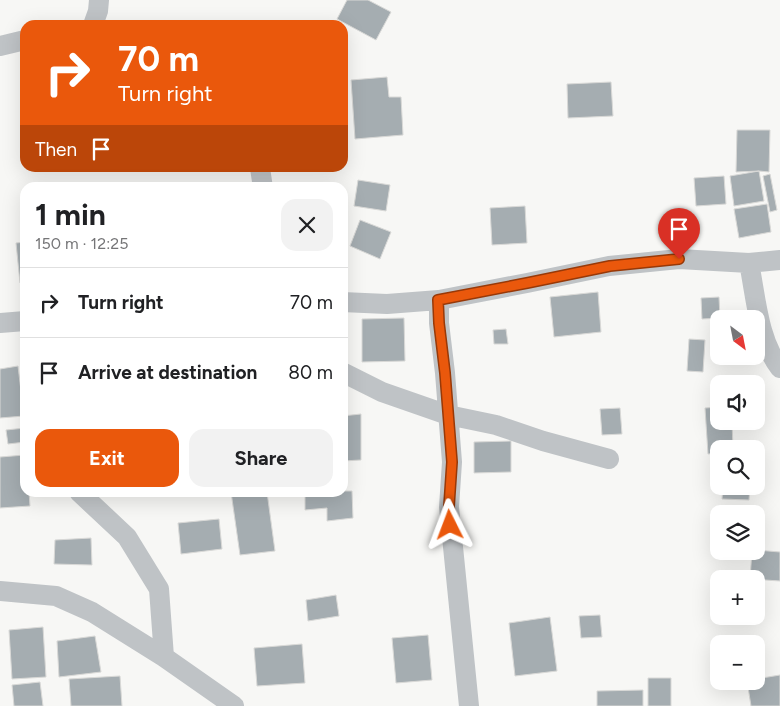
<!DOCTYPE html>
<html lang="en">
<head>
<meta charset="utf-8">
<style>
  :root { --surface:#fff; --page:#f2f2f2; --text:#202124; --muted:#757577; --line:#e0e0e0; --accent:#ea580c }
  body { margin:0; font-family:Figtree,sans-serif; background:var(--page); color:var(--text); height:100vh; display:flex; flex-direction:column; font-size:19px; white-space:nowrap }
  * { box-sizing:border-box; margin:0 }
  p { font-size:16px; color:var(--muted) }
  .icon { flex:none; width:28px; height:28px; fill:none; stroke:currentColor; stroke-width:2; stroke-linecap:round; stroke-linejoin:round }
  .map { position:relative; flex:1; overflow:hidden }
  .details { position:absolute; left:20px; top:182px; width:328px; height:315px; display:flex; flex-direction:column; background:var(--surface); border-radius:15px; box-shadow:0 5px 20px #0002 }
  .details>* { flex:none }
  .banner { position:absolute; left:20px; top:20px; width:328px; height:152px; border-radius:15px; box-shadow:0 5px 20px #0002; background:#ea580c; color:#fff; overflow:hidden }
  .needle { width:32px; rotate:148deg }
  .buttons { position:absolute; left:710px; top:310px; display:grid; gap:10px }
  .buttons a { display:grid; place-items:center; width:55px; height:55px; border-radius:10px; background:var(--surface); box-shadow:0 5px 20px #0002; font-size:25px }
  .pin { position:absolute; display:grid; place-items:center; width:42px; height:42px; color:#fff; margin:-51px -21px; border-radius:50% 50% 50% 0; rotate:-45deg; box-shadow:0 0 5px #0007 }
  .pin .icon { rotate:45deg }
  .me { position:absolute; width:55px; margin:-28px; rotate:357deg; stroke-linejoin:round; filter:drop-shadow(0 0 4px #0008) }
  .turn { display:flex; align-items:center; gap:18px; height:105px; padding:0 15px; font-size:22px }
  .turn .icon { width:65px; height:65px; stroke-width:2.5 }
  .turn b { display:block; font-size:35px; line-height:42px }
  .then { display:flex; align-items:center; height:48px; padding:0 15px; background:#0003; gap:10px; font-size:19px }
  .round { display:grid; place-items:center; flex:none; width:52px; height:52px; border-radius:15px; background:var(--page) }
  .head { display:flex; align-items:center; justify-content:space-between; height:85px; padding:0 15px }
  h1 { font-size:30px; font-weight:700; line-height:38px }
  .primary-button { display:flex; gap:10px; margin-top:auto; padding:10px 15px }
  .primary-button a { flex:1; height:58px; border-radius:15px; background:var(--accent); color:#fff; font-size:20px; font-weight:700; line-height:58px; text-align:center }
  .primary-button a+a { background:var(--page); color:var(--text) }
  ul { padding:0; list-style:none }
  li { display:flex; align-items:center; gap:15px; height:70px; padding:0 15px; border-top:1px solid var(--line) }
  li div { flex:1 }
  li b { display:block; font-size:19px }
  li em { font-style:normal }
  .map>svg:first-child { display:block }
  .building { fill:#a5adb1; stroke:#d9d9d7 }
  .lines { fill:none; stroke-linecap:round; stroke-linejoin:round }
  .street { stroke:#bfc3c6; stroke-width:20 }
  .route-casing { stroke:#983908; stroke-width:12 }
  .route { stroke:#ea580c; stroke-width:9 }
</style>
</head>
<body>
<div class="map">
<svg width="780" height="706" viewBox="0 0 780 706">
  <rect width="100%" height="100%" fill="#f7f7f5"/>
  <path class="building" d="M 347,0 L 368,0 L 391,12 L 376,40 L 337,19 Z
    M 387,77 L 389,97 L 401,97 L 403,135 L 355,139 L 351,80 Z
    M 611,82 L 613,116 L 568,118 L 567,84 Z
    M 737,130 L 770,130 L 769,172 L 759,171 L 736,172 Z
    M 759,171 L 764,201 L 734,206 L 730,176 Z
    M 770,174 L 777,210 L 770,212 L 763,176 Z
    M 724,176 L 726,204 L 696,206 L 694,178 Z
    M 358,180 L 390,185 L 386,211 L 354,206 Z
    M 767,204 L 771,232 L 739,238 L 734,209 Z
    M 525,206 L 527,243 L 492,245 L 490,208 Z
    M 360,220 L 391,232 L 380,259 L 350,246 Z
    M 25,242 L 25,283 L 20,283 L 16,243 Z
    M 598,292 L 601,332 L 554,337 L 550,297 Z
    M 719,297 L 720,318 L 702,319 L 701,298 Z
    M 404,318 L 405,361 L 362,362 L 362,319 Z
    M 506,329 L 508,344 L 494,344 L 493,330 Z
    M 689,339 L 705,340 L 703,372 L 687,371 Z
    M 18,366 L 24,416 L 0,418 L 0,369 Z
    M 719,407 L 719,421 L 732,421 L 733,449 L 719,449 L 719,453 L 708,454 L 705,408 Z
    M 620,408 L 622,434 L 602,435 L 600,409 Z
    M 361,414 L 361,460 L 342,461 L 342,416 Z
    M 25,428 L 25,442 L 8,444 L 6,430 Z
    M 511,441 L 511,472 L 474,473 L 474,442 Z
    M 25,455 L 25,492 L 29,492 L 30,506 L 0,508 L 0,457 Z
    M 723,486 L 750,486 L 749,500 L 722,499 Z
    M 342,491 L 352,491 L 353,518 L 327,521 L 327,508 L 305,510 L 305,492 L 342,492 Z
    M 231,492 L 267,492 L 275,551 L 240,555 Z
    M 219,519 L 222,549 L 181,554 L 178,523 Z
    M 91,538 L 92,565 L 54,564 L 55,540 Z
    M 756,550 L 780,552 L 780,581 L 750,579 L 752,551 Z
    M 336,595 L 339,616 L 308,621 L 306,600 Z
    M 600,615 L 602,637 L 581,638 L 579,616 Z
    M 550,617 L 557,671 L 515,676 L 509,623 Z
    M 43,627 L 46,677 L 12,679 L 9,630 Z
    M 428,635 L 432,680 L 396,683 L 392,638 Z
    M 95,636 L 101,672 L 59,677 L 57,641 Z
    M 302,644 L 305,683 L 257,686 L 254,648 Z
    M 780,675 L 780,706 L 751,706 L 747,681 L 756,681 L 756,679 Z
    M 120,676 L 122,706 L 71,706 L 69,679 Z
    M 648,678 L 671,678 L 671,706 L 648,706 Z
    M 40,682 L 43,706 L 14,706 L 12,685 Z
    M 643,690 L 643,706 L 597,706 L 597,691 Z"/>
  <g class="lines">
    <path class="street" d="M 93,25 L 98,11 L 99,0
      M 0,46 L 25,40
      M 260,168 L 263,188
      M 749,263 C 756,297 758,340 780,368
      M 439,300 L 439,323 L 445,373 L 452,462 L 449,507 L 469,706
      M 342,302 L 387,304 L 439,300 L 527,283 L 609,266 L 679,259 L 749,263 L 780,260
      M 0,323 L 25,321
      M 342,372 L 382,392 L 448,415 L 496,425 L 543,441 L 609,459
      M 79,492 L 127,537 L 159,589 L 164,657
      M 0,591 L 56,596 L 92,612 L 164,657 L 234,706"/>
  </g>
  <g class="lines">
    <defs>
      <path id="route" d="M 450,525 L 449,506 L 452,462 L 445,373 L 439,323 L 438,300 L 527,283 L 610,266 L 679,259"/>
    </defs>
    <use href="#route" class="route-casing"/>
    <use href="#route" class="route"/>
  </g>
</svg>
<div class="buttons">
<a><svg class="needle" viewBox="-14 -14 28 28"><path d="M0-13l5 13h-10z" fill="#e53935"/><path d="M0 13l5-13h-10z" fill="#757577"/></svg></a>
<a><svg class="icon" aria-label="sound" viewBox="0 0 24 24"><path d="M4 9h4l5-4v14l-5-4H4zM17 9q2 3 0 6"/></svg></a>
<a><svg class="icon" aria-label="search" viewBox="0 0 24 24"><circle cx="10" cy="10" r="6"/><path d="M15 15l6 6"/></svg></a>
<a><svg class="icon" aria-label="layers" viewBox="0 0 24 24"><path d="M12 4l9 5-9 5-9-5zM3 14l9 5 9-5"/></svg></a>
<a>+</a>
<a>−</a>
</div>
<div class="pin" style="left:679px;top:259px;background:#d93025"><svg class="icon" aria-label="arrive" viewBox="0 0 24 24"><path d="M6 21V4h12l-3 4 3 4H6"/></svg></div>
<svg class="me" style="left:450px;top:525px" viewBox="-20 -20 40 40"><path d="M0-17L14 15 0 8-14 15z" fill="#ea580c" stroke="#fff" stroke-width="4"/></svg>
<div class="banner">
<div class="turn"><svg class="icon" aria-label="right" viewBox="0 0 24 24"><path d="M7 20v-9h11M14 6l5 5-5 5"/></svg><div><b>70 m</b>Turn right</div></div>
<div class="then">Then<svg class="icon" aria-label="arrive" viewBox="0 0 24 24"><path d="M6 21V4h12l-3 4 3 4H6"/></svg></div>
</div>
<section class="details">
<div class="head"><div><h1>1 min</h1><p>150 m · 12:25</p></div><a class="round"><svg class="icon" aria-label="close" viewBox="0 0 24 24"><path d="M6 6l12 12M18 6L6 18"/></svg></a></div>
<ul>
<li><svg class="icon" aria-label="right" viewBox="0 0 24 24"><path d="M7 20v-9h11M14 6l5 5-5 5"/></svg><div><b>Turn right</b></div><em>70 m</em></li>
<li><svg class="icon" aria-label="arrive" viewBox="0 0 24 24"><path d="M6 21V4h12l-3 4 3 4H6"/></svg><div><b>Arrive at destination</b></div><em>80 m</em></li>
</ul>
<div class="primary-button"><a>Exit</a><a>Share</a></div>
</section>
</div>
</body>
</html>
